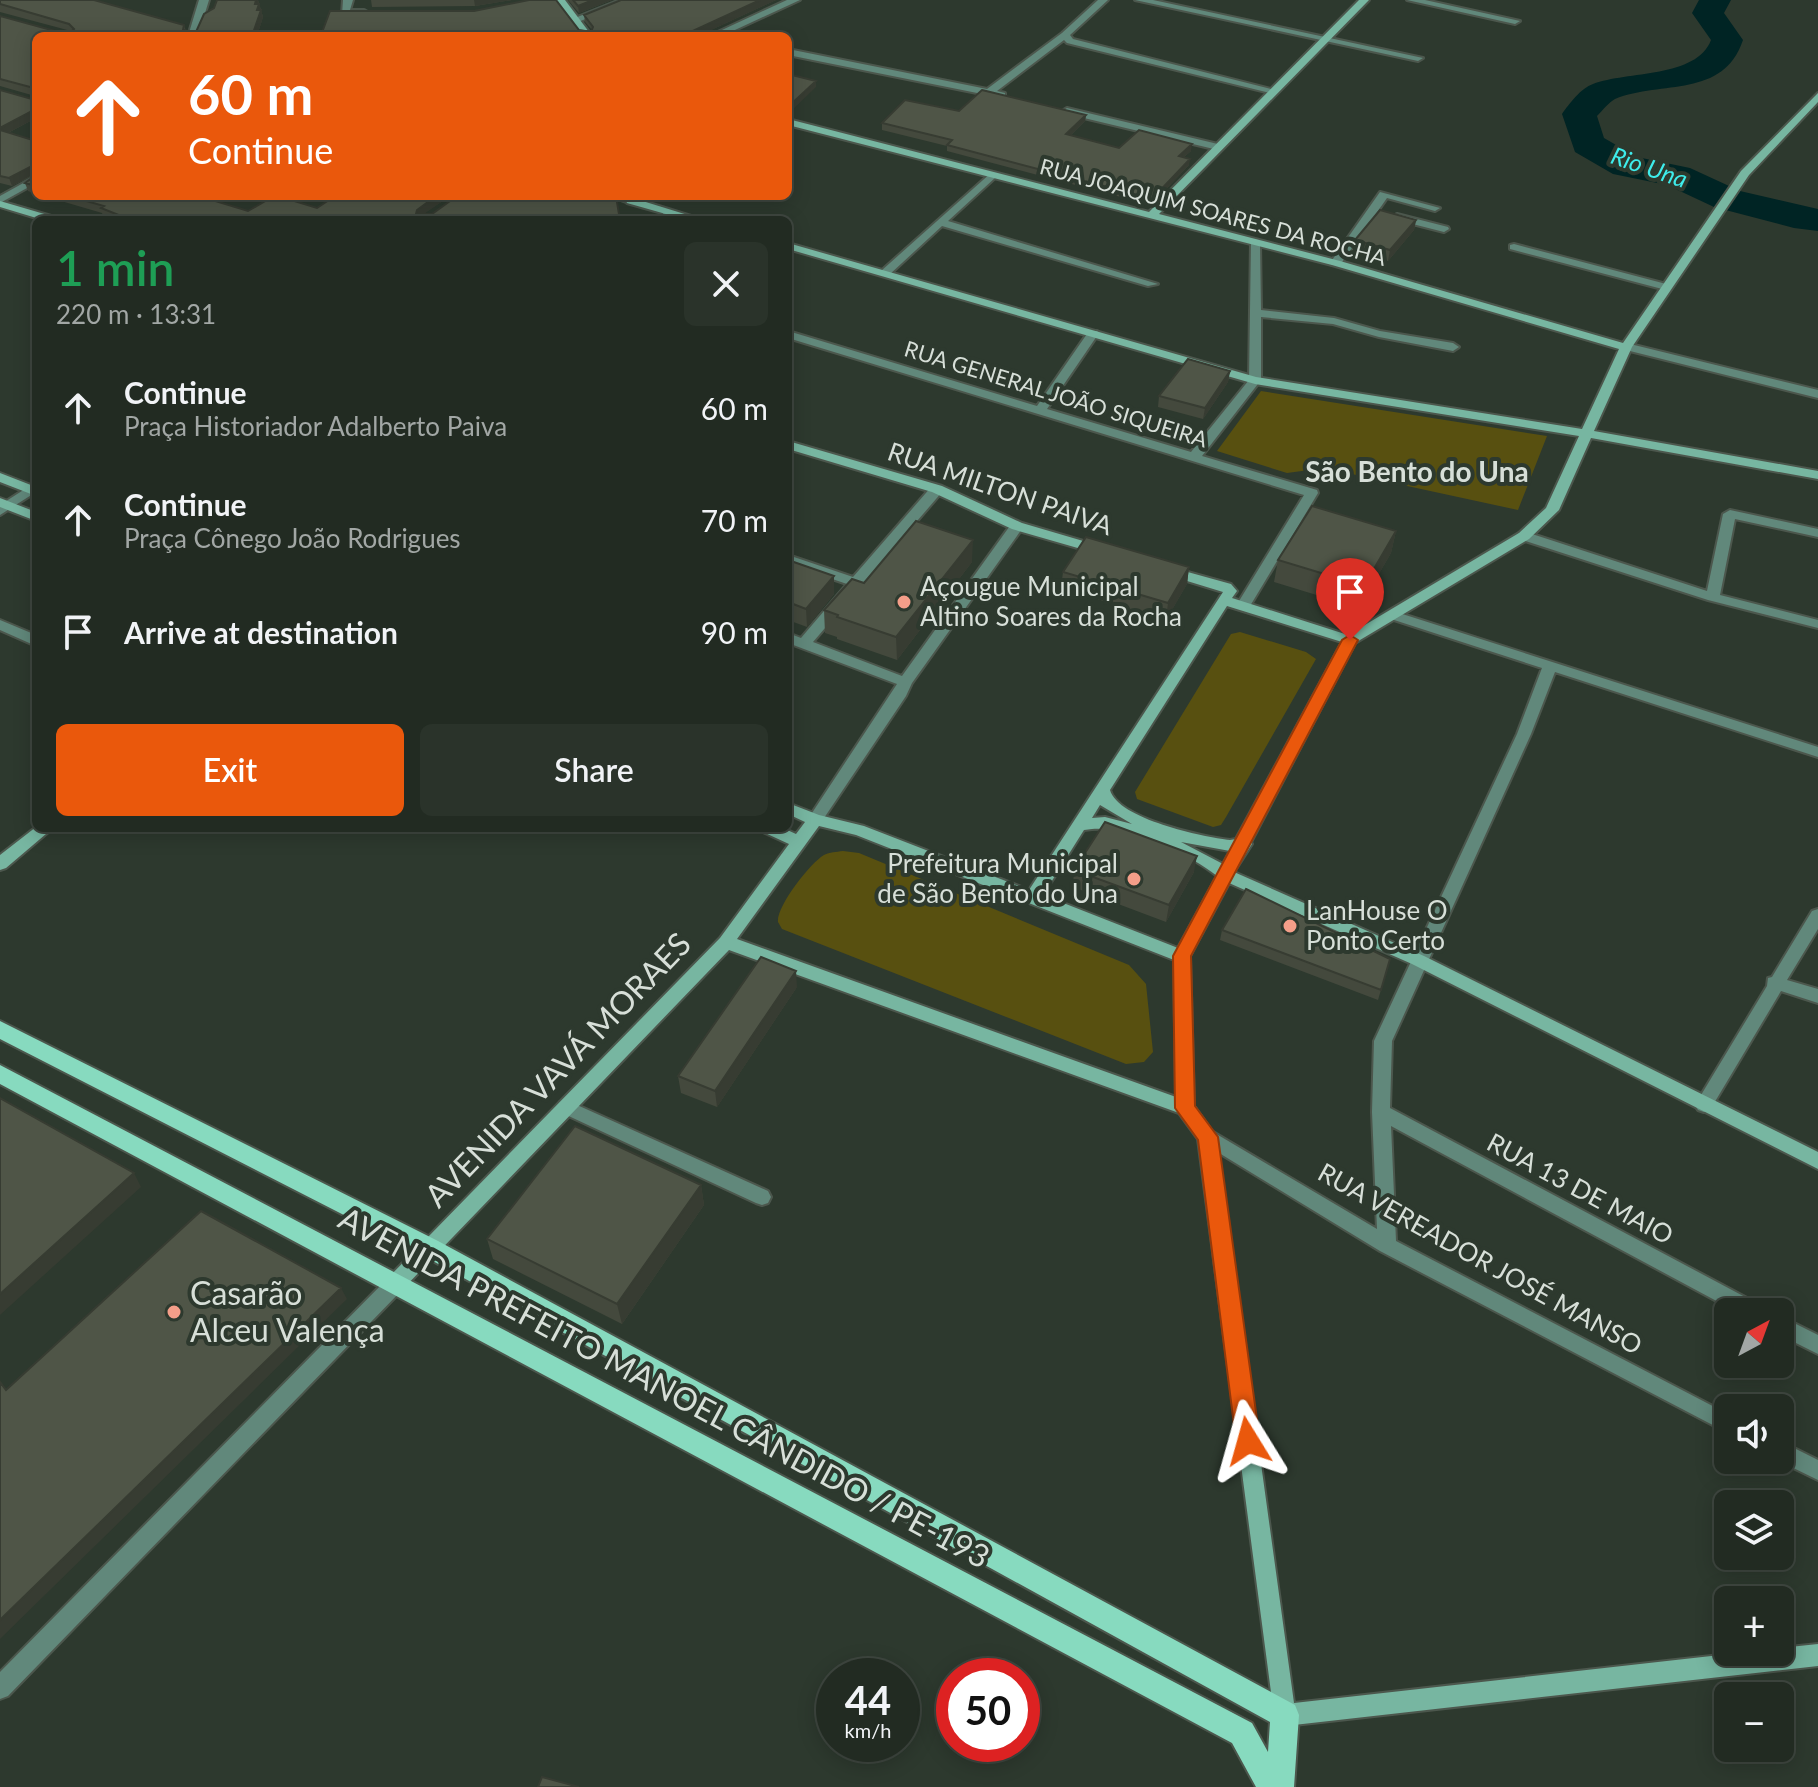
<!DOCTYPE html>
<html lang="en">
<head>
<meta charset="utf-8">
<style>
  :root { --surface:#222b22; --page:#2a332a; --text:#f1f3f6; --muted:#a2a7a5; --line:#3f4740; --accent:#ea580c }
  body { margin:0; font-family:Lato,sans-serif; background:var(--page); color:var(--text); height:100vh; display:flex; flex-direction:column; font-size:30px; white-space:nowrap }
  * { box-sizing:border-box; margin:0 }
  p { font-size:26px; color:var(--muted) }
  .icon { flex:none; width:44px; height:44px; fill:none; stroke:currentColor; stroke-width:2; stroke-linecap:round; stroke-linejoin:round }
  .map { position:relative; flex:1; overflow:hidden }
  .panel { position:absolute; left:32px; top:216px; width:760px; height:616px; display:flex; flex-direction:column; background:var(--surface); border-radius:12px; box-shadow:0 4px 20px #0003,0 0 0 2px var(--line) }
  .panel>* { flex:none }
  .top-card { position:absolute; left:32px; top:32px; width:760px; height:168px; border-radius:12px; box-shadow:0 4px 20px #0003,0 0 0 2px var(--line); background:#ea580c; color:#fff; overflow:hidden }
  .needle { width:52px; rotate:41deg }
  .controls { position:absolute; left:1714px; top:1298px; display:grid; gap:16px }
  .controls a { display:grid; place-items:center; width:80px; height:80px; border-radius:12px; background:var(--surface); box-shadow:0 4px 20px #0003,0 0 0 2px var(--line); font-size:40px }
  .speed { position:absolute; left:816px; top:1658px; display:flex; gap:16px; font-size:40px; font-weight:700; text-align:center }
  .speed>* { display:grid; place-content:center; width:104px; height:104px; border-radius:50%; background:var(--surface); box-shadow:0 4px 20px #0003,0 0 0 2px var(--line); line-height:1 }
  .speed small { font-size:20px; font-weight:400 }
  .speed .limit { border:12px solid #d22; background:#fff; color:#111 }
  .pin { position:absolute; display:grid; place-items:center; width:68px; height:68px; color:#fff; margin:-82px -34px; border-radius:50% 50% 50% 0; rotate:-45deg; box-shadow:0 0 8px #0007 }
  .pin .icon { rotate:45deg }
  .me { position:absolute; width:88px; margin:-44px; rotate:352deg; stroke-linejoin:round; filter:drop-shadow(0 0 6px #0008) }
  .turn { display:flex; align-items:center; gap:28px; height:168px; padding:0 24px; font-size:36px }
  .turn .icon { width:104px; height:104px; stroke-width:2.5 }
  .turn b { display:block; font-size:56px; line-height:68px }
  .round { display:grid; place-items:center; flex:none; width:84px; height:84px; border-radius:12px; background:var(--page) }
  .summary { display:flex; align-items:center; justify-content:space-between; height:136px; padding:0 24px }
  h1 { font-size:48px; font-weight:600; line-height:60px; color:#1e9e55 }
  .cta { display:flex; gap:16px; margin-top:auto; padding:16px 24px }
  .cta a { flex:1; height:92px; border-radius:12px; background:var(--accent); color:#fff; font-size:32px; font-weight:600; line-height:92px; text-align:center }
  .cta a+a { background:var(--page); color:var(--text) }
  ul { padding:0; list-style:none }
  li { display:flex; align-items:center; gap:24px; height:112px; padding:0 24px }
  li div { flex:1 }
  li b { display:block; font-size:30px }
  li em { font-style:normal }
  .map>svg:first-child { display:block }
  .green { fill:#585010 }
  .lines { fill:none; stroke-linecap:round; stroke-linejoin:round }
  .river { fill:#002424; fill-rule:evenodd }
  .street-casing { stroke:#4c574d; stroke-width:4 }
  .secondary-casing { stroke:#4c574d; stroke-width:4 }
  .primary-casing { stroke:#4c574d; stroke-width:4 }
  .street { fill:#61887b; fill-rule:evenodd }
  .secondary { fill:#77b6a1; fill-rule:evenodd }
  .primary { fill:#87dabf; fill-rule:evenodd }
  .wall { fill:#44493d }
  .shaded-wall { fill:#373c32 }
  .building { fill:#4f5547; stroke:#373c32; stroke-width:2 }
  .route { fill:#ea580c; stroke:#983908; stroke-width:2 }
  .poi-dot { fill:#f49e89; stroke:#2d392e; stroke-width:3 }
  .labels { text-anchor:middle; stroke-width:8; stroke-linejoin:round; paint-order:stroke }
  .far-street-label { font-size:22px; fill:#d7dfd8; stroke:#2d392e }
  .far-water-label { font-size:24px; font-style:italic; fill:#3eedec; stroke:#2d392e }
  .street-label { font-size:26px; fill:#d7dfd8; stroke:#2d392e }
  .poi-label { font-size:26px; fill:#d7dfd8; stroke:#2d392e; text-anchor:start }
  .far-district-label { font-size:28px; font-weight:bold; fill:#d7dfd8; stroke:#2d392e }
  .near-street-label { font-size:32px; fill:#d7dfd8; stroke:#2d392e }
  .near-poi-label { font-size:32px; fill:#d7dfd8; stroke:#2d392e; text-anchor:start }
</style>
</head>
<body>
<div class="map">
<svg width="1818" height="1787" viewBox="0 0 1818 1787">
  <rect width="100%" height="100%" fill="#2d392e"/>
  <path class="green" d="M 1261,391 L 1547,436 L 1518,510 L 1324,468 L 1287,473 L 1217,451 Z
    M 1240,632 L 1306,652 L 1316,659 L 1226,817 L 1221,825 L 1213,827 L 1137,799 L 1135,792 L 1231,634 Z
    M 843,851 L 859,853 L 1129,965 L 1146,984 L 1153,1052 L 1144,1062 L 1126,1064 L 782,929 L 778,922 C 776,907 810,863 824,855 C 830,852 836,852 843,851 Z"/>
  <g class="lines">
    <path class="river" d="M 1699,0 L 1731,0 L 1724,13 L 1743,40 C 1723,99 1662,80 1615,99 C 1609,102 1602,111 1597,116 L 1604,138 L 1637,157 L 1690,168 L 1740,191 L 1818,209 L 1818,231 L 1794,228 L 1714,207 L 1667,185 L 1613,174 L 1575,152 L 1562,114 C 1569,104 1581,88 1593,84 C 1627,71 1697,78 1711,40 L 1692,13 Z"/>
    <defs>
      <path id="street" d="M 199,0 L 209,0 L 198,36 L 188,36 Z
        M 343,0 L 353,0 L 350,10 L 364,10 L 369,13 L 364,16 L 342,15 Z
        M 620,0 L 633,0 L 578,22 L 570,20 Z
        M 787,0 L 800,0 L 722,36 L 709,36 Z
        M 1098,0 L 1108,0 L 1070,35 L 1073,39 L 1279,91 L 1274,94 L 1067,43 L 1064,40 L 997,91 L 1005,93 L 1005,97 L 1002,98 L 788,55 L 788,49 L 987,89 L 1062,33 Z
        M 1135,0 L 1153,0 L 1423,58 L 1418,61 Z
        M 1407,0 L 1425,0 L 1520,21 L 1515,24 Z
        M 1067,108 L 1222,145 L 1223,147 L 1218,150 L 1063,113 L 1062,111 Z
        M 992,172 L 997,175 L 996,177 L 948,221 L 1158,284 L 1148,286 L 942,226 L 889,275 L 881,275 L 881,271 Z
        M 36,176 L 36,183 L 0,203 L 0,196 Z
        M 1380,192 L 1440,208 L 1435,211 L 1387,198 L 1340,265 L 1332,265 L 1330,263 Z
        M 610,196 L 626,196 L 636,201 L 631,204 Z
        M 667,210 L 676,212 L 668,220 L 656,220 Z
        M 1397,214 L 1448,227 L 1449,229 L 1444,232 L 1393,219 L 1392,217 Z
        M 1251,241 L 1260,243 L 1261,310 L 1334,318 L 1380,331 L 1453,343 L 1459,347 L 1453,351 L 1379,337 L 1333,324 L 1261,317 L 1261,380 L 1202,456 L 1317,490 L 1318,493 L 1250,606 L 1243,610 L 1236,606 L 1304,495 L 788,338 L 788,331 L 1037,406 L 1089,331 L 1097,331 L 1099,333 L 1047,409 L 1191,452 L 1249,380 Z
        M 1514,244 L 1670,285 L 1672,287 L 1666,290 L 1510,249 L 1510,245 Z
        M 1626,343 L 1818,390 L 1818,398 L 1622,349 L 1620,347 Z
        M 36,482 L 36,492 L 0,515 L 0,505 Z
        M 937,485 L 943,489 L 942,492 L 813,642 L 902,676 L 1012,523 L 1017,522 L 1024,526 L 912,683 L 906,696 L 820,824 L 810,824 L 807,820 L 810,816 L 897,684 L 788,643 L 788,633 L 801,638 L 847,584 L 788,564 L 788,555 L 853,577 L 932,486 Z
        M 1730,510 L 1818,529 L 1818,537 L 1735,519 L 1720,595 L 1818,620 L 1818,628 L 1708,600 L 1519,539 L 1517,536 L 1519,533 L 1529,533 L 1707,591 L 1723,514 Z
        M 1393,611 L 1818,747 L 1818,757 L 1555,672 L 1531,734 L 1392,1041 L 1390,1108 L 1762,1306 L 1765,1312 L 1737,1312 L 1391,1126 L 1396,1241 L 1728,1414 L 1728,1433 L 1380,1251 L 1201,1142 L 1198,1137 L 1201,1132 L 1207,1130 L 1213,1132 L 1377,1229 L 1372,1112 L 1374,1041 L 1517,734 L 1542,668 L 1388,618 L 1386,615 L 1388,612 Z
        M 0,620 L 36,635 L 36,646 L 0,630 Z
        M 1818,909 L 1818,929 L 1787,980 L 1818,989 L 1818,1003 L 1781,991 L 1710,1110 L 1704,1112 L 1698,1110 L 1695,1105 L 1698,1100 L 1767,986 L 1768,978 L 1772,977 L 1812,911 Z
        M 566,1100 L 768,1191 L 771,1197 L 768,1203 L 762,1205 L 756,1203 L 560,1112 L 557,1107 L 560,1102 Z
        M 395,1276 L 402,1278 L 405,1284 L 402,1290 L 8,1696 L 0,1699 L 0,1672 L 388,1278 Z
        M 1780,1316 L 1818,1335 L 1818,1354 L 1780,1335 Z
        M 1780,1441 L 1818,1460 L 1818,1480 L 1777,1460 L 1780,1460 Z"/>
      <path id="secondary" d="M 555,0 L 565,0 L 592,36 L 582,36 Z
        M 1359,0 L 1369,0 L 1159,214 L 1340,261 L 1623,343 L 1741,171 L 1818,93 L 1818,102 L 1749,175 L 1632,347 L 1594,431 L 1818,471 L 1818,479 L 1591,438 L 1559,510 L 1529,539 L 1355,643 L 1251,842 L 1252,844 L 1234,872 L 1424,956 L 1818,1152 L 1818,1169 L 1412,964 L 1229,883 L 1190,956 L 1194,1106 L 1216,1137 L 1294,1703 L 1747,1652 L 1780,1652 L 1780,1648 L 1818,1644 L 1818,1666 L 1285,1726 L 1277,1723 L 1274,1715 L 1198,1139 L 1179,1113 L 729,950 L 402,1290 L 395,1292 L 388,1290 L 385,1284 L 388,1278 L 720,938 L 789,844 L 763,832 L 760,828 L 783,828 L 796,834 L 805,822 L 788,814 L 788,803 L 819,815 L 864,826 L 1029,890 L 1223,592 L 1161,573 L 1161,567 L 1166,566 L 1231,584 L 1237,591 L 1232,598 L 1348,635 L 1519,533 L 1546,508 L 1579,436 L 1255,384 L 788,249 L 788,243 L 1256,377 L 1582,429 L 1619,349 L 1332,265 L 788,125 L 788,119 L 1149,212 ZM 1227,606 L 1342,642 L 1236,839 L 1230,840 C 1203,837 1118,819 1110,790 ZM 1100,805 L 1132,824 L 1105,817 L 1092,818 ZM 819,826 L 856,835 L 1174,960 L 1176,1097 L 737,939 ZM 1092,829 C 1127,826 1190,854 1217,876 L 1178,948 L 1043,895 L 1084,830 ZM 1181,842 L 1230,851 L 1223,864 Z
        M 626,196 L 636,196 L 636,199 L 704,220 L 687,220 L 627,203 Z
        M 0,201 L 58,218 L 59,220 L 43,220 L 0,207 Z
        M 788,441 L 942,486 L 1022,523 L 1107,548 L 1109,551 L 1102,555 L 1012,529 L 932,492 L 788,449 Z
        M 0,473 L 36,487 L 36,496 L 0,482 Z
        M 0,498 L 36,512 L 36,521 L 0,507 Z
        M 36,827 L 53,828 L 6,868 L 0,870 L 0,855 Z"/>
      <path id="primary" d="M 0,1021 L 438,1241 L 1295,1705 L 1299,1715 L 1294,1787 L 1256,1787 L 1232,1743 L 0,1084 L 0,1065 L 1252,1723 L 1268,1752 L 1270,1722 L 422,1255 L 0,1039 Z"/>
    </defs>
    <use href="#street" class="street-casing"/>
    <use href="#secondary" class="secondary-casing"/>
    <use href="#primary" class="primary-casing"/>
    <use href="#street" class="street"/>
    <use href="#secondary" class="secondary"/>
    <use href="#primary" class="primary"/>
  </g>
  <path class="wall" d="M 0,0 L 184,25 L 186,31 L 196,32 L 214,8 L 217,0 L 258,0 L 263,17 L 257,36 L 36,36 L 36,118 L 8,133 L 36,174 L 12,186 L 0,183 L 0,90 L 35,100 L 35,96 L 0,86 L 0,16 L 55,31 L 71,31 L 0,12 Z
    M 371,0 L 512,0 L 475,6 L 372,7 Z
    M 529,0 L 556,0 L 579,30 L 591,32 L 592,30 L 585,22 L 584,15 L 621,0 L 776,0 L 698,36 L 307,36 L 321,35 L 330,11 L 474,11 Z
    M 568,0 L 612,0 L 579,13 Z
    M 959,111 L 1086,115 L 1085,121 L 1071,135 L 1119,148 L 1191,151 L 1184,157 L 1189,165 L 1151,205 L 947,151 L 947,146 L 882,130 L 882,123 Z
    M 36,175 L 36,194 L 28,191 L 25,183 Z
    M 44,196 L 181,196 L 193,200 L 248,211 L 317,208 L 335,196 L 450,196 L 423,214 L 620,220 L 113,220 L 103,216 L 102,213 Z
    M 1416,220 L 1414,230 L 1388,261 L 1353,251 L 1355,240 Z
    M 1230,371 L 1228,382 L 1203,419 L 1158,407 L 1159,396 Z
    M 1396,531 L 1391,553 L 1359,608 L 1274,582 L 1278,560 Z
    M 788,560 L 834,576 L 834,594 L 807,627 L 788,620 Z
    M 972,562 L 897,660 L 837,639 L 837,637 L 825,633 L 824,610 L 864,583 Z
    M 1189,567 L 1187,584 L 1166,620 L 1061,588 L 1063,572 Z
    M 1074,870 L 1194,872 L 1166,922 L 1073,887 Z
    M 1222,930 L 1390,959 L 1378,1000 L 1220,940 Z
    M 797,987 L 717,1107 L 681,1093 L 678,1076 Z
    M 701,1185 L 704,1205 L 622,1324 L 493,1259 L 487,1239 Z"/>
  <path class="shaded-wall" d="M 256,0 L 258,0 L 263,17 L 257,36 L 252,36 Z
    M 474,0 L 512,0 L 475,6 Z
    M 593,0 L 612,0 L 579,13 L 578,6 Z
    M 760,0 L 776,0 L 698,36 L 682,36 Z
    M 816,81 L 816,87 L 788,114 L 788,107 Z
    M 36,109 L 36,118 L 0,137 L 0,128 Z
    M 1086,115 L 1085,121 L 1065,141 L 1066,134 Z
    M 1192,144 L 1191,151 L 1178,162 L 1179,156 Z
    M 1190,159 L 1189,165 L 1151,205 L 1152,199 Z
    M 34,165 L 36,173 L 12,186 L 9,178 Z
    M 436,196 L 450,196 L 418,218 L 416,214 L 417,210 Z
    M 1416,220 L 1414,230 L 1388,261 L 1390,250 Z
    M 1230,371 L 1228,382 L 1203,419 L 1205,408 Z
    M 1396,531 L 1391,553 L 1359,608 L 1364,586 Z
    M 973,540 L 972,562 L 897,660 L 896,637 Z
    M 1189,567 L 1187,584 L 1166,620 L 1168,603 Z
    M 834,576 L 834,594 L 807,627 L 806,609 Z
    M 1197,856 L 1194,872 L 1166,922 L 1169,905 Z
    M 796,971 L 797,987 L 717,1107 L 715,1091 Z
    M 134,1173 L 141,1187 L 0,1315 L 0,1294 Z
    M 701,1185 L 704,1205 L 622,1324 L 617,1304 Z
    M 341,1288 L 347,1299 L 0,1639 L 0,1620 Z"/>
  <path class="building" d="M 0,0 L 94,0 L 184,25 L 183,30 L 196,32 L 204,14 L 214,8 L 217,0 L 256,0 L 255,4 L 259,4 L 257,10 L 261,10 L 252,36 L 36,36 L 36,109 L 0,128 L 0,90 L 35,100 L 34,88 L 0,79 L 0,16 L 55,31 L 71,32 L 74,29 L 69,24 L 0,4 Z
    M 529,0 L 556,0 L 579,30 L 591,32 L 593,27 L 584,15 L 621,0 L 760,0 L 682,36 L 307,36 L 321,35 L 330,11 L 474,11 Z
    M 573,0 L 593,0 L 578,6 Z
    M 788,74 L 816,81 L 788,107 Z
    M 982,90 L 1086,115 L 1066,134 L 1119,148 L 1139,130 L 1192,144 L 1179,156 L 1190,159 L 1152,199 L 947,145 L 952,140 L 882,123 L 905,100 L 959,111 Z
    M 0,130 L 36,141 L 36,175 L 34,165 L 9,178 L 0,176 Z
    M 36,175 L 36,186 L 25,183 Z
    M 69,196 L 181,196 L 193,200 L 199,196 L 248,211 L 274,196 L 278,196 L 317,208 L 335,196 L 436,196 L 417,210 L 416,214 L 432,214 L 457,196 L 616,196 L 620,220 L 131,220 L 101,208 L 104,206 Z
    M 1380,210 L 1416,220 L 1390,250 L 1355,240 Z
    M 1188,359 L 1230,371 L 1205,408 L 1159,396 Z
    M 1312,506 L 1396,531 L 1364,586 L 1278,560 Z
    M 916,521 L 973,540 L 896,637 L 837,617 L 838,615 L 824,610 L 852,579 L 864,583 Z
    M 1086,537 L 1189,567 L 1168,603 L 1063,572 Z
    M 788,560 L 834,576 L 806,609 L 788,602 Z
    M 1105,822 L 1197,856 L 1169,905 L 1074,870 Z
    M 1246,889 L 1390,959 L 1381,990 L 1222,930 Z
    M 761,957 L 796,971 L 715,1091 L 678,1076 Z
    M 0,1098 L 134,1173 L 0,1294 Z
    M 575,1126 L 701,1185 L 617,1304 L 487,1239 Z
    M 201,1211 L 341,1288 L 0,1620 L 0,1382 L 6,1390 Z
    M 542,1777 L 579,1787 L 538,1787 Z"/>
  <path class="route" d="M 1350,635 L 1358,640 L 1191,956 L 1195,1106 L 1218,1137 L 1260,1441 L 1256,1449 L 1248,1452 L 1240,1449 L 1236,1441 L 1198,1140 L 1175,1108 L 1173,956 L 1342,640 Z"/>
  <g class="poi-dot">
    <circle cx="904" cy="602" r="8"/>
    <circle cx="1134" cy="879" r="8"/>
    <circle cx="1290" cy="926" r="8"/>
    <circle cx="174" cy="1312" r="8"/>
  </g>
  <g class="labels">
    <g class="far-street-label">
      <text transform="translate(1213 212) rotate(15)" y="8">RUA JOAQUIM SOARES DA ROCHA</text>
      <text transform="translate(1056 394) rotate(17)" y="8">RUA GENERAL JOÃO SIQUEIRA</text>
    </g>
    <g class="far-water-label">
      <text transform="translate(1649 168) rotate(19)" y="8">Rio Una</text>
    </g>
    <g class="street-label">
      <text transform="translate(1000 489) rotate(19)" y="9">RUA MILTON PAIVA</text>
      <text transform="translate(1580 1189) rotate(28)" y="9">RUA 13 DE MAIO</text>
      <text transform="translate(1480 1259) rotate(29)" y="9">RUA VEREADOR JOSÉ MANSO</text>
    </g>
    <g class="poi-label">
      <text x="920" y="596">Açougue Municipal<tspan x="920" dy="30">Altino Soares da Rocha</tspan></text>
      <text x="1118" y="873" text-anchor="end">Prefeitura Municipal<tspan x="1118" dy="30">de São Bento do Una</tspan></text>
      <text x="1306" y="920">LanHouse O<tspan x="1306" dy="30">Ponto Certo</tspan></text>
    </g>
    <g class="far-district-label">
      <text x="1417" y="482">São Bento do Una</text>
    </g>
    <g class="near-street-label">
      <text transform="translate(558 1070) rotate(-46)" y="11">AVENIDA VAVÁ MORAES</text>
      <text transform="translate(664 1388) rotate(28)" y="11">AVENIDA PREFEITO MANOEL CÂNDIDO / PE-193</text>
    </g>
    <g class="near-poi-label">
      <text x="190" y="1305">Casarão<tspan x="190" dy="37">Alceu Valença</tspan></text>
    </g>
  </g>
</svg>
<div class="controls">
<a><svg class="needle" viewBox="-14 -14 28 28"><path d="M0-13l5 13h-10z" fill="#e53935"/><path d="M0 13l5-13h-10z" fill="#a2a7a5"/></svg></a>
<a><svg class="icon" aria-label="sound" viewBox="0 0 24 24"><path d="M4 9h4l5-4v14l-5-4H4zM17 9q2 3 0 6"/></svg></a>
<a><svg class="icon" aria-label="layers" viewBox="0 0 24 24"><path d="M12 4l9 5-9 5-9-5zM3 14l9 5 9-5"/></svg></a>
<a>+</a>
<a>−</a>
</div>
<div class="speed"><div>44<small>km/h</small></div><div class="limit">50</div></div>
<div class="pin" style="left:1350px;top:640px;background:#d93025"><svg class="icon" aria-label="arrive" viewBox="0 0 24 24"><path d="M6 21V4h12l-3 4 3 4H6"/></svg></div>
<svg class="me" style="left:1248px;top:1441px" viewBox="-20 -20 40 40"><path d="M0-17L14 15 0 8-14 15z" fill="#ea580c" stroke="#fff" stroke-width="4"/></svg>
<div class="top-card">
<div class="turn"><svg class="icon" aria-label="ahead" viewBox="0 0 24 24"><path d="M12 20V5M6 11l6-6 6 6"/></svg><div><b>60 m</b>Continue</div></div>
</div>
<section class="panel">
<div class="summary"><div><h1>1 min</h1><p>220 m · 13:31</p></div><a class="round"><svg class="icon" aria-label="close" viewBox="0 0 24 24"><path d="M6 6l12 12M18 6L6 18"/></svg></a></div>
<ul>
<li><svg class="icon" aria-label="ahead" viewBox="0 0 24 24"><path d="M12 20V5M6 11l6-6 6 6"/></svg><div><b>Continue</b><p>Praça Historiador Adalberto Paiva</p></div><em>60 m</em></li>
<li><svg class="icon" aria-label="ahead" viewBox="0 0 24 24"><path d="M12 20V5M6 11l6-6 6 6"/></svg><div><b>Continue</b><p>Praça Cônego João Rodrigues</p></div><em>70 m</em></li>
<li><svg class="icon" aria-label="arrive" viewBox="0 0 24 24"><path d="M6 21V4h12l-3 4 3 4H6"/></svg><div><b>Arrive at destination</b></div><em>90 m</em></li>
</ul>
<div class="cta"><a>Exit</a><a>Share</a></div>
</section>
</div>
</body>
</html>
